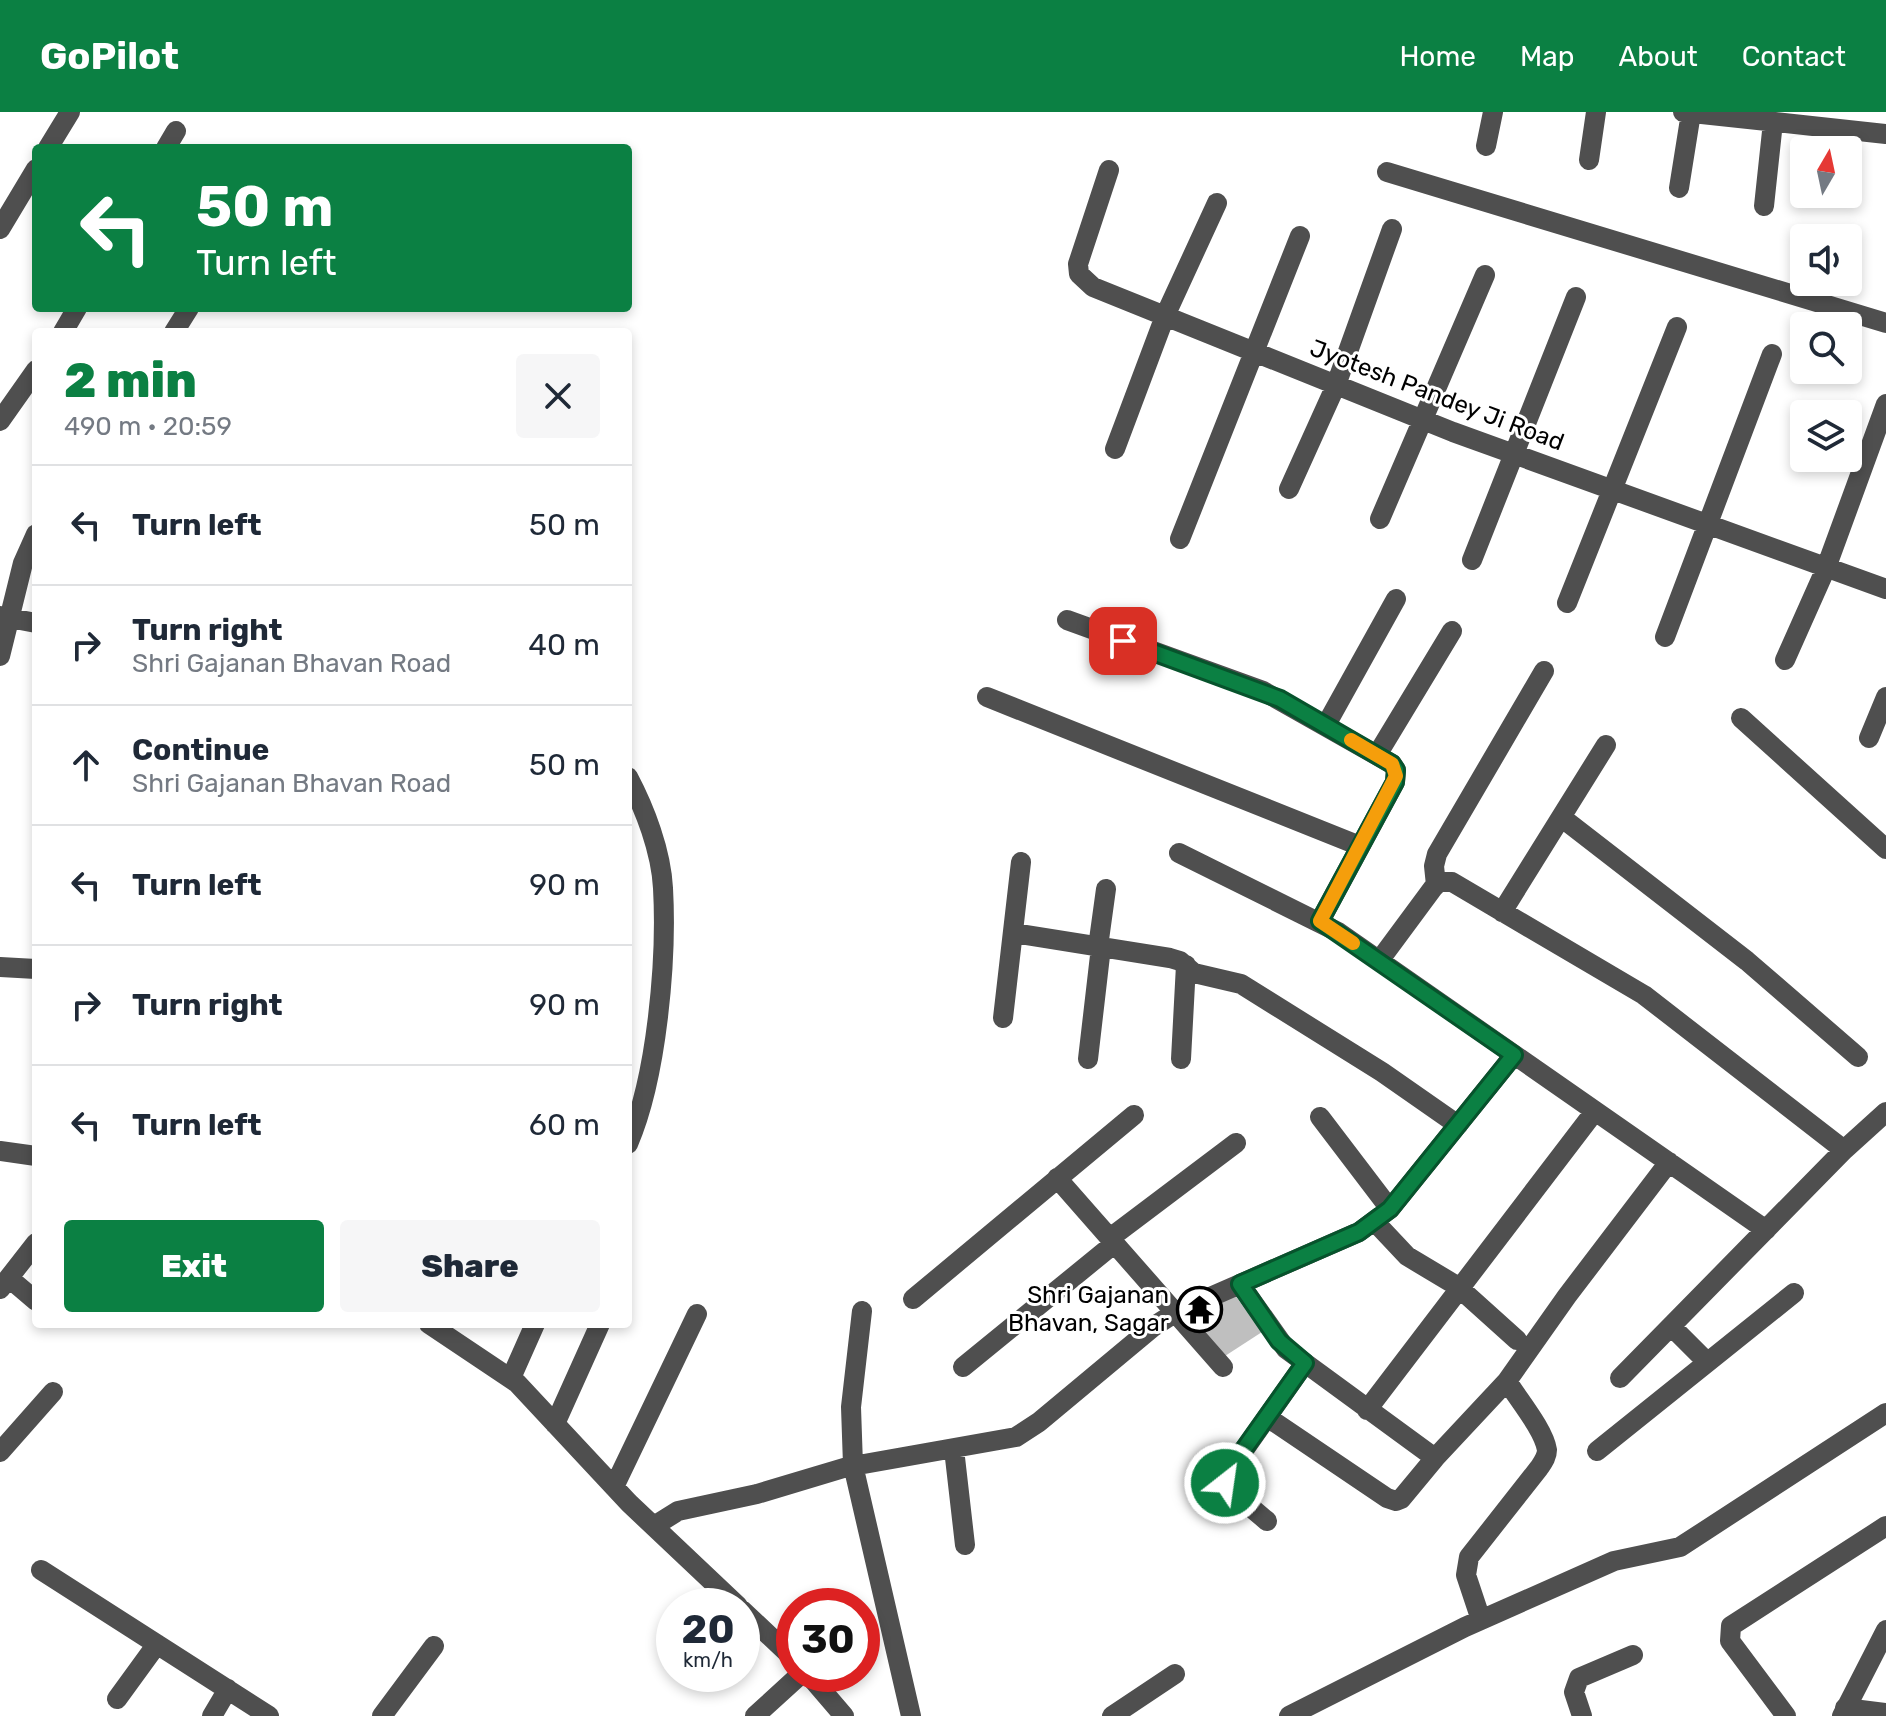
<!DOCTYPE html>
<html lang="en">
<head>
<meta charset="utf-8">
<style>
  :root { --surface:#fff; --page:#f6f6f7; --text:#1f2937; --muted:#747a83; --line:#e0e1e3; --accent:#0b8043 }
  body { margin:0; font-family:Rubik,sans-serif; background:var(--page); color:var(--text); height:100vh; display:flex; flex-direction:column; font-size:30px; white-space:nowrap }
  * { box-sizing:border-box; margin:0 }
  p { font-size:26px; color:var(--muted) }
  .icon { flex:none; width:44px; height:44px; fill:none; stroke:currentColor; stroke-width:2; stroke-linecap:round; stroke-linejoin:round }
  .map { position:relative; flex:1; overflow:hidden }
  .details { position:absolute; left:32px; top:216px; width:600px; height:1000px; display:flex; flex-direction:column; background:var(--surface); border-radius:8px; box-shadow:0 4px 12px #0003 }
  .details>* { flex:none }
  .banner { position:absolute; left:32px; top:32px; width:600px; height:168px; border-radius:8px; box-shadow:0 4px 12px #0003; background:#0b8043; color:#fff; overflow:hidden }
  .needle { width:52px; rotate:9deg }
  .controls { position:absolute; left:1790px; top:24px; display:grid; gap:16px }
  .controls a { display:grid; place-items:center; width:72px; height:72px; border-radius:8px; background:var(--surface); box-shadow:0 4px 12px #0003; font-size:40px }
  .speed { position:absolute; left:656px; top:1476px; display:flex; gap:16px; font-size:40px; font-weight:700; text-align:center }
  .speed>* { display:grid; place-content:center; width:104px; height:104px; border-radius:50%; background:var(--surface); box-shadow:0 4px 12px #0003; line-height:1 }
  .speed small { font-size:20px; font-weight:400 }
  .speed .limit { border:12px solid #d22; background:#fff; color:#111 }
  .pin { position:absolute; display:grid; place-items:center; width:68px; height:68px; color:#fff; margin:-34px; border-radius:16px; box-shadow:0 4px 12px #0006 }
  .me { position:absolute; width:88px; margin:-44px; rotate:30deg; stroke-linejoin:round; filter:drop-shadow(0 0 6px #0008) }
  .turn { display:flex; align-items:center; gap:28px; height:168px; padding:0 32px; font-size:36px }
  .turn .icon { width:104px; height:104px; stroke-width:2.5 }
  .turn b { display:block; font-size:56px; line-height:68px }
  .round { display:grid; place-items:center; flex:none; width:84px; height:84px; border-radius:8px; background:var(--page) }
  .headline { display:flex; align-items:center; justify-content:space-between; height:136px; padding:0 32px }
  h1 { font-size:48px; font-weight:800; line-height:60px; color:var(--accent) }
  .button { display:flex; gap:16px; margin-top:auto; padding:16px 32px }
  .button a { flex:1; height:92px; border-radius:8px; background:var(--accent); color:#fff; font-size:32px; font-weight:800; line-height:92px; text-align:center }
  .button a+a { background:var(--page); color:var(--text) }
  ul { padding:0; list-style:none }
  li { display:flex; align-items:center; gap:24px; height:120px; padding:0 32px; border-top:2px solid var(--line) }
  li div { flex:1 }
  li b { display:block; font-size:30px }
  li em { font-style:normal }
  header { display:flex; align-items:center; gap:48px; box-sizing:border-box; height:112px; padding:0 40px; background:var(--accent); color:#fff }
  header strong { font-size:38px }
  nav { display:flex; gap:44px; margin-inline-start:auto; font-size:28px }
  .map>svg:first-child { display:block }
  .building { fill:#bfbfbf }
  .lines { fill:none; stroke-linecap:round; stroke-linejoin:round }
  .minor { stroke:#4f4f4f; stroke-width:20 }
  .route-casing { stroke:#07532c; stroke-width:20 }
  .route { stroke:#0b8043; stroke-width:14 }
  .slow { stroke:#f59e0b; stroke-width:14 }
  .labels { text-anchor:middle; stroke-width:6; stroke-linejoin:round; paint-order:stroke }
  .street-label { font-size:24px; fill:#000; stroke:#fff }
  .poi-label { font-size:24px; fill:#000; stroke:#fff; text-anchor:end }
</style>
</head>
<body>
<header>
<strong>GoPilot</strong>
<nav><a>Home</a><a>Map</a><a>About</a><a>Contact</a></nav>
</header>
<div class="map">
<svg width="1886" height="1604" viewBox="0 0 1886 1604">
  <rect width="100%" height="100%" fill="#fff"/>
  <path class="building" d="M 1235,1183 L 1262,1220 L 1225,1244 L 1188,1201 Z"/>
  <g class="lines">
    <path class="minor" d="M 1683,0 L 1886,22
      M 1486,34 L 1493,0
      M 48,36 L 70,0
      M 166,36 L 176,19
      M 1589,48 L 1596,0
      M 1109,58 L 1078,152 L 1079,162 L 1093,175 L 1453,320 L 1886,477
      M 1387,60 L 1886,211
      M 1679,76 L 1691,1
      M 1835,84 L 1836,82
      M 1764,94 L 1773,10
      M 0,117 L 36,57
      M 63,220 L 77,196
      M 174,220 L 189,196
      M 0,309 L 36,258
      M 1115,337 L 1165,204 L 1217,91
      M 1289,377 L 1336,273 L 1392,117
      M 1380,407 L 1485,163
      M 1180,427 L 1300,124
      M 1472,448 L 1576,185
      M 1567,491 L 1677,215
      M 0,504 L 36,511
      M 1067,508 L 1263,579 L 1392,652 L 1396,658 L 1395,670 L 1320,809
      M 1665,525 L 1772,242
      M 0,544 L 23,451 L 36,422
      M 1785,548 L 1826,456 L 1886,292
      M 987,585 L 1360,734
      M 1741,606 L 1886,737
      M 1326,613 L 1396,487
      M 1869,626 L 1886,585
      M 1377,643 L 1452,519
      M 628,665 C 645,697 661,739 663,776 C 667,848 657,965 628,1032
      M 1561,705 L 1747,849 L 1858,945
      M 1179,741 L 1338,820 L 1766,1118
      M 1436,773 L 1434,754 L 1437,742 L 1544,559
      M 1502,800 L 1606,633
      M 1013,821 L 1170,846 L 1180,849 L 1194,861 L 1241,872 L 1382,960 L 1458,1013
      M 1098,835 L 1106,777
      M 1379,849 L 1433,776 L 1439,770 L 1452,770 L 1644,883 L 1844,1038
      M 0,855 L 36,857
      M 1003,906 L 1021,750
      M 1088,947 L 1101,835
      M 1181,947 L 1186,853
      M 1320,1005 L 1390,1097
      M 0,1039 L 36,1044
      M 1057,1066 L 1223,1255
      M 1375,1110 L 1407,1144 L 1457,1174 L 1517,1228
      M 1110,1126 L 1236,1031
      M 9,1166 L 36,1189
      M 1240,1172 L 1286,1237 L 1435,1346
      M 0,1177 L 36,1131
      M 913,1187 L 1134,1003
      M 862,1199 L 851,1295 L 853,1353 L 911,1604
      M 429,1212 L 517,1271 L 629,1391 L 738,1494
      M 1671,1214 L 1707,1250
      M 963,1255 L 1115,1131
      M 511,1266 L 535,1212
      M 1620,1266 L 1844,1038 L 1886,1000
      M 1367,1298 L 1595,999
      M 1267,1305 L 1387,1386 L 1396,1389 L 1401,1387 L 1435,1346 L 1507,1269 L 1567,1184 L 1669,1050
      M 555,1312 L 600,1212
      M 954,1337 L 965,1433
      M 1597,1339 L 1794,1181
      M 0,1340 L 53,1280
      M 614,1375 L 697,1202
      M 1267,1409 L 1228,1376 L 1225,1365 L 1305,1251
      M 654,1414 L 678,1399 L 757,1382 L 847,1355 L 1016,1325 L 1039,1310 L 1153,1215 L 1176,1200 L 1359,1120 L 1390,1097 L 1514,943
      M 41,1458 L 269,1604
      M 742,1498 L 794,1547
      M 1481,1508 L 1466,1463 L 1469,1445 L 1539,1356 C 1543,1350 1547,1345 1547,1338 C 1544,1318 1518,1287 1507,1269
      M 808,1562 L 844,1604
      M 117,1587 L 157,1532
      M 1845,1596 L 1886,1601
      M 212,1604 L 228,1577
      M 382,1604 L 434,1534
      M 755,1604 L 801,1562
      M 1112,1604 L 1175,1562
      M 1289,1604 L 1465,1515 L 1614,1449 L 1680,1435 L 1886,1301
      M 1582,1604 L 1574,1580 L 1579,1566 L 1633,1543
      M 1786,1604 L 1730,1529 L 1731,1514 L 1886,1414
      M 1842,1604 L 1886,1518"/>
  </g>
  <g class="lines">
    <defs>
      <path id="route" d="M 1123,529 L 1280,587 L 1392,652 L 1396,658 L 1395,670 L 1320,809 L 1514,943 L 1390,1097 L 1359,1120 L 1240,1172 L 1279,1229 L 1305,1251 L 1227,1361 L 1225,1371"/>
    </defs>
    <use href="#route" class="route-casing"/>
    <use href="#route" class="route"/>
    <path class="slow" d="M 1351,628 L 1392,652 L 1396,664 L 1320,809 L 1353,831"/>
  </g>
  <defs>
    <symbol id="temple-ring" viewBox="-11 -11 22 22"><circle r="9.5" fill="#fff" stroke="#000" stroke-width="1.5"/><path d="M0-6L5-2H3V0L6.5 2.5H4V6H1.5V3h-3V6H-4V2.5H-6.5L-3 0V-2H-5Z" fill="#000"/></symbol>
  </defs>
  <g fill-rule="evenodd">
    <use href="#temple-ring" x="1174" y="1172" width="51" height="51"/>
  </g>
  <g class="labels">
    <g class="street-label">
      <text transform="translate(1437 283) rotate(21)" y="8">Jyotesh Pandey Ji Road</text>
    </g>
    <g class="poi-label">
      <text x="1169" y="1191">Shri Gajanan<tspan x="1169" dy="28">Bhavan, Sagar</tspan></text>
    </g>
  </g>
</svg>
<div class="controls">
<a><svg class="needle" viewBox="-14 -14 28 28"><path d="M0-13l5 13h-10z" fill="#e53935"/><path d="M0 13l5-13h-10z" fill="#747a83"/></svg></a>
<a><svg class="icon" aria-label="sound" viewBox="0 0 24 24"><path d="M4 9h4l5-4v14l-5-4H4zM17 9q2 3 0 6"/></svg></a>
<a><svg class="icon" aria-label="search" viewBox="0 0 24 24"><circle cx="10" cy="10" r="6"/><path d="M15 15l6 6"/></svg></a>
<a><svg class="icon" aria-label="layers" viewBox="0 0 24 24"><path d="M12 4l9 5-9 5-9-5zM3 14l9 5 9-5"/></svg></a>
</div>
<div class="speed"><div>20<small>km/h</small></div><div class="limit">30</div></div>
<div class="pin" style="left:1123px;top:529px;background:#d93025"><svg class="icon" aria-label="arrive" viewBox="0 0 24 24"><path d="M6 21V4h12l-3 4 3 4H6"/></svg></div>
<svg class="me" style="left:1225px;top:1371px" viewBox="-20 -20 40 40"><circle r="17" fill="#0b8043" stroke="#fff" stroke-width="3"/><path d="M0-11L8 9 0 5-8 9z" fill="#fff"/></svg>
<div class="banner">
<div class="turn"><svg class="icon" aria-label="left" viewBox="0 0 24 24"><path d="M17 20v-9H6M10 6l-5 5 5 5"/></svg><div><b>50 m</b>Turn left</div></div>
</div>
<section class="details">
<div class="headline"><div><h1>2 min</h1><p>490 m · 20:59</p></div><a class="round"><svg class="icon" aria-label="close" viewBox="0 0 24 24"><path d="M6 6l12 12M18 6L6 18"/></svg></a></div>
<ul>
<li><svg class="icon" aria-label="left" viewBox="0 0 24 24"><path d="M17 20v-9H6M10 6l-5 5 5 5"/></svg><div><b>Turn left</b></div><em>50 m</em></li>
<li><svg class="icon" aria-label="right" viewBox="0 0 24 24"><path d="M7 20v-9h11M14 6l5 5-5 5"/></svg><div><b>Turn right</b><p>Shri Gajanan Bhavan Road</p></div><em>40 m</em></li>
<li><svg class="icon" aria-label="ahead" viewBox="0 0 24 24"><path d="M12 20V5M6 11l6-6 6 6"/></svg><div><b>Continue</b><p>Shri Gajanan Bhavan Road</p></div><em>50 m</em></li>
<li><svg class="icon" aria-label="left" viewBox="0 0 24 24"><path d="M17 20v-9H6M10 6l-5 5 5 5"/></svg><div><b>Turn left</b></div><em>90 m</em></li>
<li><svg class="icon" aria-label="right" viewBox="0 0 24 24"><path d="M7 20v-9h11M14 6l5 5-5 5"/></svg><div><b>Turn right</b></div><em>90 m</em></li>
<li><svg class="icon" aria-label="left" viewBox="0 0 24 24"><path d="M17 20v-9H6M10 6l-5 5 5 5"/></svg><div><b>Turn left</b></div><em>60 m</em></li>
</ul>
<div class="button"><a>Exit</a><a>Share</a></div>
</section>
</div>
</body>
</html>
